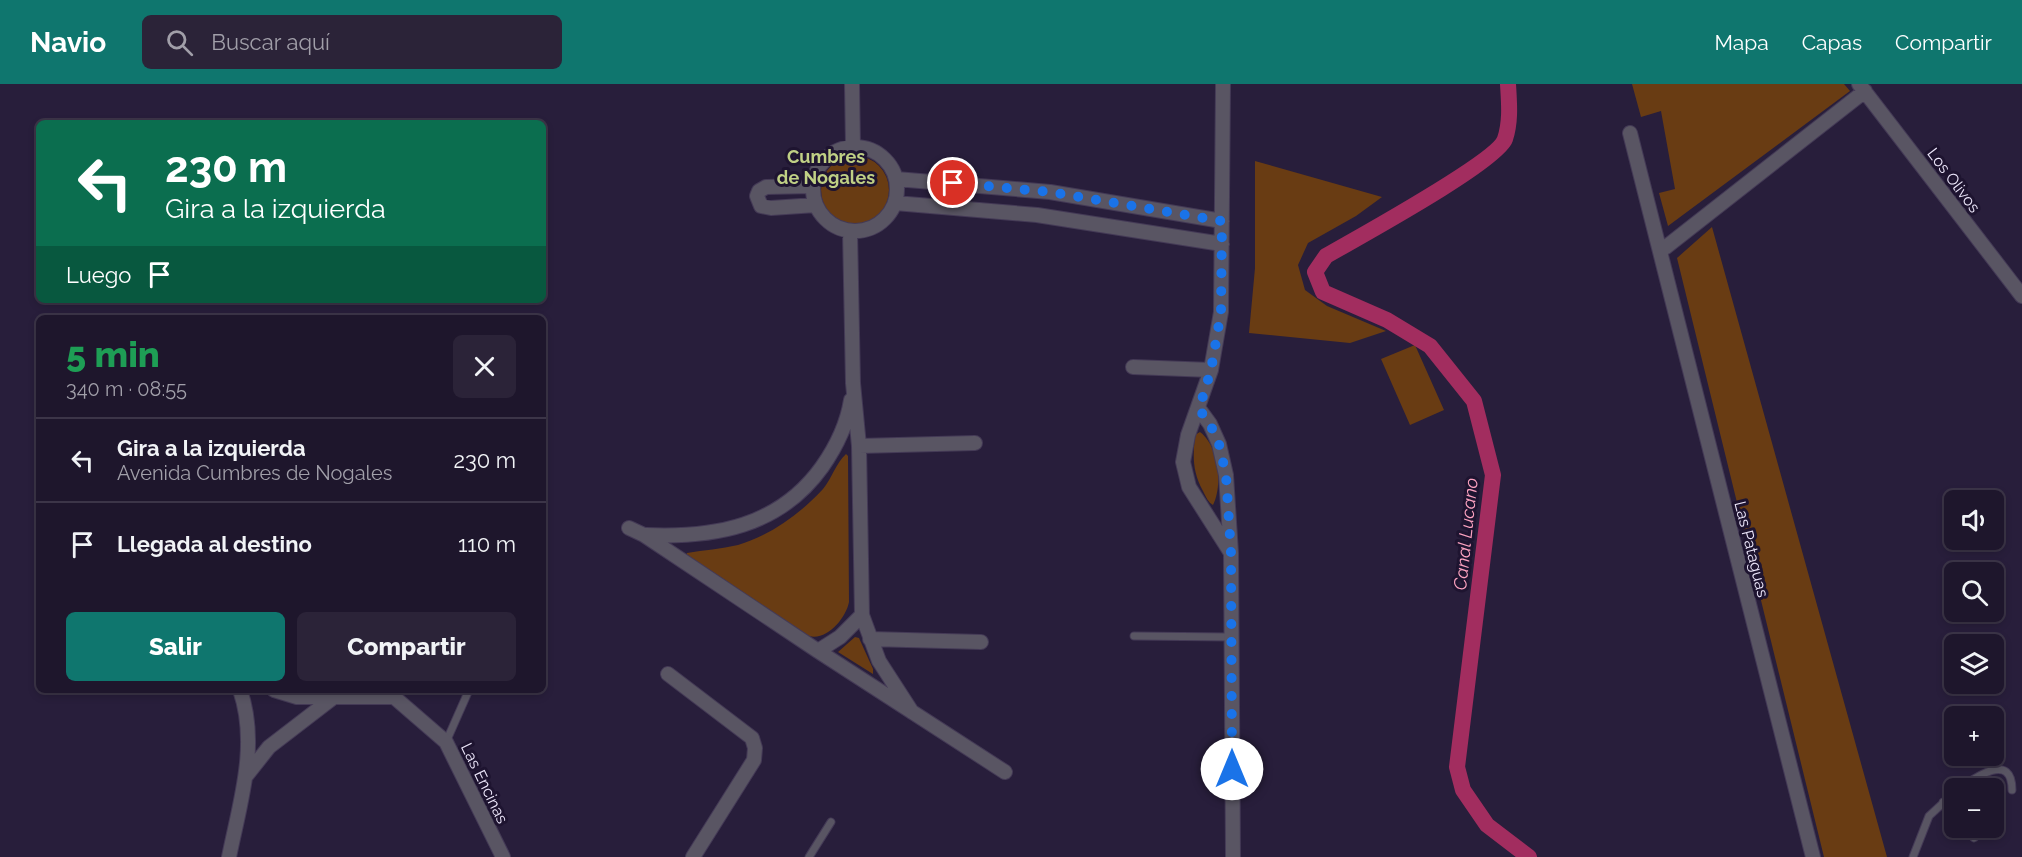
<!DOCTYPE html>
<html lang="es">
<head>
<meta charset="utf-8">
<style>
  :root { --surface:#1e162c; --page:#2b2338; --text:#f1f3f6; --muted:#a19fa9; --line:#3c3548; --accent:#0f766e }
  body { margin:0; font-family:Raleway,sans-serif; background:var(--page); color:var(--text); height:100vh; display:flex; flex-direction:column; font-size:22px; white-space:nowrap }
  * { box-sizing:border-box; margin:0 }
  p { font-size:20px; color:var(--muted) }
  .icon { flex:none; width:33px; height:33px; fill:none; stroke:currentColor; stroke-width:2; stroke-linecap:round; stroke-linejoin:round }
  .map { position:relative; flex:1; overflow:hidden }
  .side { position:absolute; left:36px; top:231px; width:510px; height:378px; display:flex; flex-direction:column; background:var(--surface); border-radius:9px; box-shadow:0 3px 9px #0003,0 0 0 2px var(--line) }
  .side>* { flex:none }
  .guide { position:absolute; left:36px; top:36px; width:510px; height:183px; border-radius:9px; box-shadow:0 3px 9px #0003,0 0 0 2px var(--line); background:#0b6e4f; color:#fff; overflow:hidden }
  .fabs { position:absolute; left:1944px; top:406px; display:grid; gap:12px }
  .fabs a { display:grid; place-items:center; width:60px; height:60px; border-radius:9px; background:var(--surface); box-shadow:0 3px 9px #0003,0 0 0 2px var(--line); font-size:30px }
  .pin { position:absolute; display:grid; place-items:center; width:51px; height:51px; color:#fff; margin:-26px; border:3px solid #fff; border-radius:50%; box-shadow:0 2px 6px #0007 }
  .me { position:absolute; width:66px; margin:-33px; rotate:0deg; stroke-linejoin:round; filter:drop-shadow(0 0 4px #0008) }
  .turn { display:flex; align-items:center; gap:21px; height:126px; padding:0 30px; font-size:27px }
  .turn .icon { width:78px; height:78px; stroke-width:2.5 }
  .turn b { display:block; font-size:42px; line-height:51px }
  .then { display:flex; align-items:center; height:57px; padding:0 30px; background:#0003; gap:12px; font-size:22px }
  .round { display:grid; place-items:center; flex:none; width:63px; height:63px; border-radius:9px; background:var(--page) }
  .head { display:flex; align-items:center; justify-content:space-between; height:102px; padding:0 30px }
  h1 { font-size:36px; font-weight:800; line-height:45px; color:#1e9e55 }
  .action { display:flex; gap:12px; margin-top:auto; padding:12px 30px }
  .action a { flex:1; height:69px; border-radius:9px; background:var(--accent); color:#fff; font-size:24px; font-weight:800; line-height:69px; text-align:center }
  .action a+a { background:var(--page); color:var(--text) }
  ul { padding:0; list-style:none }
  li { display:flex; align-items:center; gap:18px; height:84px; padding:0 30px; border-top:2px solid var(--line) }
  li div { flex:1 }
  li b { display:block; font-size:22px }
  li em { font-style:normal }
  header { display:flex; align-items:center; gap:36px; box-sizing:border-box; height:84px; padding:0 30px; background:var(--accent); color:#fff }
  header strong { font-size:28px }
  nav { display:flex; gap:33px; margin-inline-start:auto; font-size:21px }
  .search { width:420px; height:54px; background:var(--page); display:flex; align-items:center; gap:15px; box-sizing:border-box; padding:0 21px; border-radius:9px; color:var(--muted); font-size:22px }
  .map>svg:first-child { display:block }
  .green { fill:#693c13 }
  .lines { fill:none; stroke-linecap:round; stroke-linejoin:round }
  .canal { stroke:#a22d5f; stroke-width:16 }
  .lane-casing { stroke:#443a56; stroke-width:9 }
  .street-casing { stroke:#443a56; stroke-width:16 }
  .lane { stroke:#595563; stroke-width:7 }
  .street { stroke:#595563; stroke-width:14 }
  .route { stroke:#1a73e8; stroke-width:10; stroke-dasharray:0 18 }
  .labels { text-anchor:middle; stroke-width:6; stroke-linejoin:round; paint-order:stroke }
  .street-label { font-size:16px; fill:#efe9fd; stroke:#1e1430 }
  .neighbourhood-label { font-size:18px; font-weight:bold; fill:#c0d085; stroke:#1e1430 }
  .water-label { font-size:18px; font-style:italic; fill:#fda3c1; stroke:#1e1430 }
</style>
</head>
<body>
<header>
<strong>Navio</strong>
<div class="search"><svg class="icon" aria-label="search" viewBox="0 0 24 24"><circle cx="10" cy="10" r="6"/><path d="M15 15l6 6"/></svg>Buscar aquí</div>
<nav><a>Mapa</a><a>Capas</a><a>Compartir</a></nav>
</header>
<div class="map">
<svg width="2022" height="773" viewBox="0 0 2022 773">
  <rect width="100%" height="100%" fill="#281e3b"/>
  <path class="green" d="M 1632,0 L 1844,0 L 1850,7 L 1668,142 L 1659,109 L 1675,105 L 1661,27 L 1641,33 Z
    M821 106a34 34 0 1 1 68 0a34 34 0 1 1-68 0Z
    M 1255,77 L 1382,113 L 1356,132 L 1308,159 L 1298,181 L 1305,206 L 1327,222 L 1386,247 L 1350,259 L 1249,249 L 1255,184 Z
    M 1712,143 L 1887,773 L 1824,773 L 1677,174 Z
    M 1415,261 L 1444,326 L 1410,341 L 1381,275 Z
    M 1200,348 C 1219,362 1223,402 1213,421 C 1208,418 1206,413 1203,407 C 1192,387 1193,372 1195,351 Z
    M 846,370 L 848,372 L 849,518 C 846,534 827,557 809,552 L 686,472 L 687,469 C 704,466 721,465 738,461 C 771,451 800,430 823,405 C 832,394 836,379 846,370 Z
    M 855,553 L 859,554 L 873,585 L 873,590 L 838,568 Z"/>
  <g class="lines">
    <path class="canal" d="M 1508,0 C 1509,18 1511,37 1505,55 C 1497,78 1355,155 1326,172 L 1315,188 L 1323,208 L 1387,236 L 1430,262 L 1474,317 L 1493,391 L 1457,683 L 1463,706 L 1487,741 L 1529,773"/>
    <defs>
      <path id="lane" d="M 1134,552 L 1231,553
        M 446,658 L 469,606
        M 1959,705 C 1977,692 2012,668 2012,706
        M 1943,718 L 1954,732
        M 1965,744 L 1974,754 L 1978,750
        M 809,773 L 831,738
        M 1913,773 L 1929,732 L 1954,709"/>
      <path id="street" d="M 852,0 L 853,63
        M 1223,0 L 1221,228 L 1211,286 L 1188,351 L 1183,378 L 1189,403 L 1231,469
        M 1859,0 L 2022,212
        M 1630,49 L 1813,773
        M813 105a42 42 0 1 1 84 0a42 42 0 1 1-84 0Z
        M 896,95 L 1050,108 L 1222,137
        M 813,102 L 766,103 L 759,107 L 757,112 L 761,122 L 771,124 L 816,121
        M 895,119 L 1037,131 L 1222,160
        M 850,147 L 853,299 L 859,362 L 862,531 L 879,577 L 912,628
        M 1660,166 L 1666,163 L 1865,7
        M 1133,283 L 1211,286
        M 1199,325 L 1210,340 L 1219,360 L 1226,391 L 1231,469 L 1233,773
        M 859,362 L 975,359
        M 629,444 L 644,451 L 818,567 L 1005,688
        M 646,451 C 714,454 779,443 822,383 C 836,363 847,341 851,316
        M 870,555 L 981,558
        M 818,567 L 840,553 L 862,531
        M 668,590 L 752,654 L 755,664 L 754,676 L 693,773
        M 274,606 L 297,613 L 394,613 L 446,658 L 503,773
        M 246,692 L 269,663 L 334,613
        M 229,773 C 240,718 259,661 240,606"/>
    </defs>
    <use href="#lane" class="lane-casing"/>
    <use href="#street" class="street-casing"/>
    <use href="#lane" class="lane"/>
    <use href="#street" class="street"/>
  </g>
  <g class="lines">
    <path class="route" d="M 953,99 L 1050,108 L 1222,137 L 1221,228 L 1211,286 L 1199,325 L 1210,340 L 1219,360 L 1226,391 L 1231,469 L 1232,685"/>
  </g>
  <g class="labels">
    <g class="street-label">
      <text transform="translate(1954 96) rotate(53)" y="6">Los Olivos</text>
      <text transform="translate(1752 465) rotate(76)" y="6">Las Pataguas</text>
      <text transform="translate(485 699) rotate(64)" y="6">Las Encinas</text>
    </g>
    <g class="neighbourhood-label">
      <text x="826" y="79">Cumbres<tspan x="826" dy="21">de Nogales</tspan></text>
    </g>
    <g class="water-label">
      <text transform="translate(1466 450) rotate(-84)" y="6">Canal Lucano</text>
    </g>
  </g>
</svg>
<div class="fabs">
<a><svg class="icon" aria-label="sound" viewBox="0 0 24 24"><path d="M4 9h4l5-4v14l-5-4H4zM17 9q2 3 0 6"/></svg></a>
<a><svg class="icon" aria-label="search" viewBox="0 0 24 24"><circle cx="10" cy="10" r="6"/><path d="M15 15l6 6"/></svg></a>
<a><svg class="icon" aria-label="layers" viewBox="0 0 24 24"><path d="M12 4l9 5-9 5-9-5zM3 14l9 5 9-5"/></svg></a>
<a>+</a>
<a>−</a>
</div>
<div class="pin" style="left:953px;top:99px;background:#d93025"><svg class="icon" aria-label="arrive" viewBox="0 0 24 24"><path d="M6 21V4h12l-3 4 3 4H6"/></svg></div>
<svg class="me" style="left:1232px;top:685px" viewBox="-20 -20 40 40"><circle r="19" fill="#fff"/><path d="M0-13L10 11 0 6-10 11z" fill="#1a73e8"/></svg>
<div class="guide">
<div class="turn"><svg class="icon" aria-label="left" viewBox="0 0 24 24"><path d="M17 20v-9H6M10 6l-5 5 5 5"/></svg><div><b>230 m</b>Gira a la izquierda</div></div>
<div class="then">Luego<svg class="icon" aria-label="arrive" viewBox="0 0 24 24"><path d="M6 21V4h12l-3 4 3 4H6"/></svg></div>
</div>
<section class="side">
<div class="head"><div><h1>5 min</h1><p>340 m · 08:55</p></div><a class="round"><svg class="icon" aria-label="close" viewBox="0 0 24 24"><path d="M6 6l12 12M18 6L6 18"/></svg></a></div>
<ul>
<li><svg class="icon" aria-label="left" viewBox="0 0 24 24"><path d="M17 20v-9H6M10 6l-5 5 5 5"/></svg><div><b>Gira a la izquierda</b><p>Avenida Cumbres de Nogales</p></div><em>230 m</em></li>
<li><svg class="icon" aria-label="arrive" viewBox="0 0 24 24"><path d="M6 21V4h12l-3 4 3 4H6"/></svg><div><b>Llegada al destino</b></div><em>110 m</em></li>
</ul>
<div class="action"><a>Salir</a><a>Compartir</a></div>
</section>
</div>
</body>
</html>
